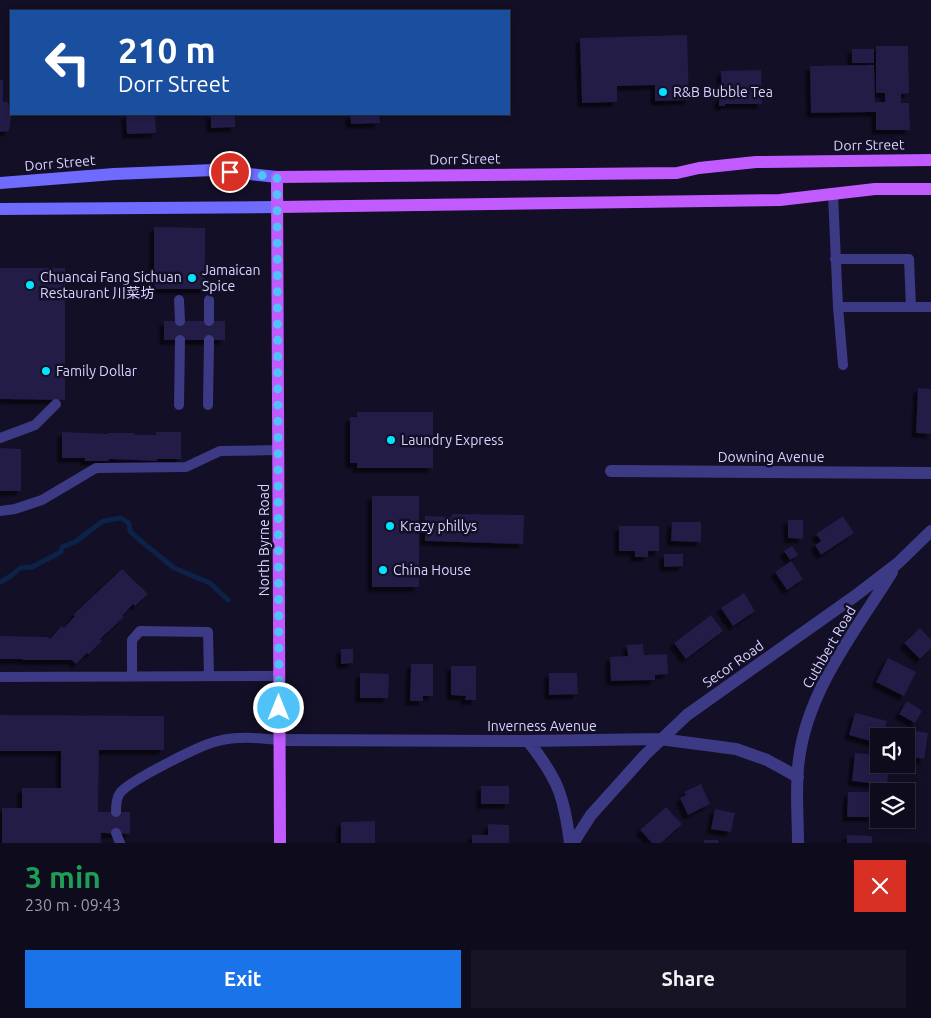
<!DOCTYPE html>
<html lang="en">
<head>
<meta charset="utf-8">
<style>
  :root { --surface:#0e0b1c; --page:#171425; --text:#f1f3f6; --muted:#9b9ba3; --line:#2e2b3b; --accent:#1a73e8 }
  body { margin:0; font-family:Ubuntu,"Noto Sans SC",sans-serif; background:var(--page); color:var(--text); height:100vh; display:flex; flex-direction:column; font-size:19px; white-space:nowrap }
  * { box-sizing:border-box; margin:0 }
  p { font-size:16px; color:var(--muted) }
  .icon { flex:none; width:28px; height:28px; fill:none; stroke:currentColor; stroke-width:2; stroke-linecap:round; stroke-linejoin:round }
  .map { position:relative; height:843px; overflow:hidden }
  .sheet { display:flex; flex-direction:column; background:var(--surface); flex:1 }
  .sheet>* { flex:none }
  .guide { position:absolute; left:10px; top:10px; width:500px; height:105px; border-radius:0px; box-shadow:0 2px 8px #0003,0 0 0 1px var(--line); background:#1a4fa0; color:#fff; overflow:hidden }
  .tools { position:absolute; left:870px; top:728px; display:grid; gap:10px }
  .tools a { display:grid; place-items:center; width:45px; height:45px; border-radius:0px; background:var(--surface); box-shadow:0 2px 8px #0003,0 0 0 1px var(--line); font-size:25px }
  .pin { position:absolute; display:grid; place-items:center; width:42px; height:42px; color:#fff; margin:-21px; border:2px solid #fff; border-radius:50%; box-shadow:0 1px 5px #0007 }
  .me { position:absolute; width:55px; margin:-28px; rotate:0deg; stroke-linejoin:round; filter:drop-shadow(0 0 4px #0008) }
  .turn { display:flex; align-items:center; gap:18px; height:105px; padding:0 25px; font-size:22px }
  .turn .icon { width:65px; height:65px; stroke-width:2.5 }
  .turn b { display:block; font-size:35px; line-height:42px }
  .round { display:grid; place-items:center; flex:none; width:52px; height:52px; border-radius:0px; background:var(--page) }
  .headline { display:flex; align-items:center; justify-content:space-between; height:85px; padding:0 25px }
  h1 { font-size:30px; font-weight:600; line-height:38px; color:#1e9e55 }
  .button { display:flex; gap:10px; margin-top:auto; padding:10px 25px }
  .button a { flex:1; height:58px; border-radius:0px; background:var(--accent); color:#fff; font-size:20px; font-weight:600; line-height:58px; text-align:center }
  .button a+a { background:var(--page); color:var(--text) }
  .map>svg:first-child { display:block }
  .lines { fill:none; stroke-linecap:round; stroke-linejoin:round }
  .stream { stroke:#0c2248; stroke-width:5 }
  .building { fill:#241b47; filter:url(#shadow) }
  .service { stroke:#3d3a85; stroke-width:10 }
  .minor { stroke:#3d3a85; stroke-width:12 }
  .secondary { stroke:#6f6bff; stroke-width:12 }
  .primary { stroke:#c25bff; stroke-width:12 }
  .route { stroke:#4fc3f7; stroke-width:9; stroke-dasharray:0 16.2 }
  .poi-dot { fill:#00e5ff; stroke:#130f26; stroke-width:2 }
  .labels { text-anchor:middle; stroke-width:5; stroke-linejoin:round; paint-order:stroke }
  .poi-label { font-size:14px; fill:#d9d4ff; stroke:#130f26; text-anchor:start }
  .street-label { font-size:14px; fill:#d9d4ff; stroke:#130f26 }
</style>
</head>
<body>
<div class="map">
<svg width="931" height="843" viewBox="0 0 931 843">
  <defs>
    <filter id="shadow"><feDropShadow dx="-4.5" dy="4.5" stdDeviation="1" flood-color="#0009"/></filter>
  </defs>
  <rect width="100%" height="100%" fill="#130f26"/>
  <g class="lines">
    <path class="stream" d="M 0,582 L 11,576 L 20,568 L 32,567 L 61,552 L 62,547 L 75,542 L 103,521 L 121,518 L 129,523 L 130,531 L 136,537 L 174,568 L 210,583 L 228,600"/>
  </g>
  <path class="building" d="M 687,35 L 689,100 L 655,101 L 655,85 L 617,86 L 617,102 L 582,103 L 580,38 Z
    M 876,46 L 908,46 L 909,93 L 901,94 L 901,103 L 909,103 L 910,130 L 876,130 L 876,112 L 811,113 L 810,66 L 874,65 L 875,102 L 885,102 L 885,93 L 876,93 Z
    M 852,49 L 874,49 L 874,63 L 852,63 Z
    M 761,70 L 762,104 L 725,104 L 725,106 L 719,106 L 719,98 L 722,98 L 721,71 Z
    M 3,79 L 3,102 L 8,102 L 11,116 L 9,131 L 0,132 L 0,80 Z
    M 126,114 L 155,114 L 156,133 L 127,134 Z
    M 211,114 L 235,114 L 235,127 L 211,128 Z
    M 350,114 L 379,114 L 380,123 L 351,124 Z
    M 154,227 L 205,228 L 205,289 L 154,289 Z
    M 0,268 L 65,268 L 65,400 L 0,399 Z
    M 164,321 L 225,321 L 225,340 L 164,340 Z
    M 918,388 L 931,389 L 931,434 L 916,433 Z
    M 357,412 L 433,412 L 433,468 L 357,468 L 357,463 L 350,463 L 350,417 L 357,417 Z
    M 62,432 L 108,434 L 108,433 L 134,433 L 134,435 L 156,435 L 156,432 L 181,432 L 181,459 L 157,459 L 157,461 L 110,459 L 108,461 L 85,461 L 85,458 L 62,458 Z
    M 0,448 L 21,449 L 21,491 L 0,491 Z
    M 372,496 L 419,496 L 419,587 L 372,587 Z
    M 452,514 L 524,515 L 523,544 L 425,541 L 425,516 L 452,517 Z
    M 843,516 L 854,533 L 821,555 L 815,545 L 821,541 L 816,534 Z
    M 788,520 L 803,520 L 803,539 L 788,538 Z
    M 672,522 L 701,522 L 701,542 L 671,541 Z
    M 619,526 L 659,526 L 659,551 L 648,551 L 648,557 L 635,557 L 635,551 L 619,551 Z
    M 792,546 L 798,555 L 790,560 L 784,551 Z
    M 664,554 L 683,554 L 683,566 L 664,567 Z
    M 791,561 L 803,579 L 787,590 L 775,572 Z
    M 122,569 L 148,594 L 135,606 L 133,604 L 122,616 L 124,617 L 100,639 L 102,641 L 89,654 L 87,653 L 76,664 L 72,660 L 23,660 L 22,659 L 0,659 L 0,636 L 48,637 L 50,639 L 62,626 L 64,628 L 75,616 L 73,615 Z
    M 744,593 L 755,611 L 733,626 L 721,608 Z
    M 711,615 L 723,631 L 686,659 L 674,643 Z
    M 920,628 L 931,640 L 931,648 L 920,659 L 904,643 Z
    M 643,644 L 644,655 L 667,654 L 668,674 L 655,675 L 655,680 L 611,681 L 610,657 L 628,656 L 627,645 Z
    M 341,649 L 353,649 L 353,663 L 341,664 Z
    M 888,658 L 916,672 L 904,696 L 876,682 Z
    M 411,664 L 433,664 L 433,696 L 423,696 L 423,701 L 410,701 Z
    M 451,666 L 476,666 L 476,700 L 465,700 L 466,696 L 451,695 Z
    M 360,673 L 389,674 L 388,698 L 360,698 Z
    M 549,673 L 577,673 L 578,694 L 549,695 Z
    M 907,701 L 922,711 L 915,723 L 899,714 Z
    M 855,713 L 887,721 L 883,734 L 877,733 L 874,742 L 849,735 Z
    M 0,715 L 164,716 L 164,750 L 99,750 L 98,812 L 130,812 L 130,834 L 101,833 L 101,843 L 2,843 L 2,808 L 22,808 L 22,788 L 61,788 L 61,751 L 0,751 Z
    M 909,730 L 928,733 L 924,759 L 906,756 Z
    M 855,753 L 876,755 L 875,772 L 888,774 L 887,785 L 852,781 Z
    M 701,784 L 710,804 L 688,815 L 680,798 L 686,795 L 684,792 Z
    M 481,786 L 509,786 L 509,804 L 481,804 Z
    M 848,792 L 873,792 L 873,817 L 847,817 Z
    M 666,807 L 682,824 L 661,843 L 652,843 L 640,830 Z
    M 715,809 L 735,813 L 731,832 L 711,829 Z
    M 375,821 L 375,843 L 341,843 L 341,822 Z
    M 488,824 L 509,825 L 509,843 L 472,843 L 472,835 L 488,835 Z
    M 847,835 L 872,836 L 872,843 L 847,843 Z
    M 704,840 L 718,840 L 718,843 L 704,843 Z"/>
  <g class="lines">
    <path class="service" d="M 833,194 L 838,307 L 931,307
      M 835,259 L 909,259 L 911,307
      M 179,300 L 180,321
      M 838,307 L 843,365
      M 209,321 L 209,300
      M 179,405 L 180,340
      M 208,405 L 209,340
      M 0,438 L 35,425 L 56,404
      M 0,511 L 15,509 L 42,500 L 96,468 L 186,467 L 220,451 L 278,450
      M 132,675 L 132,640 L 140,631 L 208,632 L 209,676
      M 0,677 L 279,676
      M 116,812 C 116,806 116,798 120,793 C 129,781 202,744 218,741 C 238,736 258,738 279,740
      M 116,833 L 120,843"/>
    <path class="minor" d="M 611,471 L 931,473
      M 279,740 L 528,741 L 660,739 L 736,749 L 767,760 L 798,777
      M 528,741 C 558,779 564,796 570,843
      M 573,843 L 591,815 L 645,755 L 687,715 L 855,596 L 898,563 L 931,531
      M 798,843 C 798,816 795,786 799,759 C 808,689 856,630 892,572"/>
    <path class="secondary" d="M 0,183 L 114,174 L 214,170 L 277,177
      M 0,209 L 277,207"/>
    <path class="primary" d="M 277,207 L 780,200 L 875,189 L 931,189
      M 280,843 L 277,177 L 677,173 L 699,168 L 756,162 L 931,160"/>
  </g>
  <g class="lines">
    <path class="route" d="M 230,172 L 277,177 L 279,708"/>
  </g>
  <g class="poi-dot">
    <circle cx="663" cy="92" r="5"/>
    <circle cx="192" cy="278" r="5"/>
    <circle cx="30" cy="285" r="5"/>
    <circle cx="46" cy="371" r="5"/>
    <circle cx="391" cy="440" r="5"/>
    <circle cx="390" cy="526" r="5"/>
    <circle cx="383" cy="570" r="5"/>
  </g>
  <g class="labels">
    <g class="poi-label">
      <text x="673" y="97">R&amp;B Bubble Tea</text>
      <text x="202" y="275">Jamaican<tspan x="202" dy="16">Spice</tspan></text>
      <text x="40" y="282">Chuancai Fang Sichuan<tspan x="40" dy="16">Restaurant 川菜坊</tspan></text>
      <text x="56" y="376">Family Dollar</text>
      <text x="401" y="445">Laundry Express</text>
      <text x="400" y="531">Krazy phillys</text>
      <text x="393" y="575">China House</text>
    </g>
    <g class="street-label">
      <text transform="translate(869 145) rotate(-1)" y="5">Dorr Street</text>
      <text transform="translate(465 159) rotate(-1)" y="5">Dorr Street</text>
      <text transform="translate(60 163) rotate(-5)" y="5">Dorr Street</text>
      <text x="771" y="462">Downing Avenue</text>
      <text transform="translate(264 540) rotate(-90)" y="5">North Byrne Road</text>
      <text transform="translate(829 647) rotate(-60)" y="5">Cuthbert Road</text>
      <text transform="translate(733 664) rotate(-35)" y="5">Secor Road</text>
      <text x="542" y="731">Inverness Avenue</text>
    </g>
  </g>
</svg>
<div class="tools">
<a><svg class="icon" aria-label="sound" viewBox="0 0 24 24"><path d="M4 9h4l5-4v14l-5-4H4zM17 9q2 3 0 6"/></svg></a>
<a><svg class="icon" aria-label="layers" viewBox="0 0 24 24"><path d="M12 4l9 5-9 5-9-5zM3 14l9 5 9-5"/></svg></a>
</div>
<div class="pin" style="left:230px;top:172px;background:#d93025"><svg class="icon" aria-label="arrive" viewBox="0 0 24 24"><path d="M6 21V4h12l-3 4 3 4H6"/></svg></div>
<svg class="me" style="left:279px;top:708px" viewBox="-20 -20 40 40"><circle r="17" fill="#4fc3f7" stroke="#fff" stroke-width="3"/><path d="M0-11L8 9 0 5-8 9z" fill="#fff"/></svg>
<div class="guide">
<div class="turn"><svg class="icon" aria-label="left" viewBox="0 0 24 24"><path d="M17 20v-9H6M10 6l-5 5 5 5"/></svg><div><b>210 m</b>Dorr Street</div></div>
</div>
</div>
<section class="sheet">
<div class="headline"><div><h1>3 min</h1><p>230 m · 09:43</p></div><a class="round" style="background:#d93025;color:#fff"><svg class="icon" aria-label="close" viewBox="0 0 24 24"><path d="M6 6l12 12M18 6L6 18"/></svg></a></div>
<div class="button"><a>Exit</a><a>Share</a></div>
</section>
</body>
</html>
